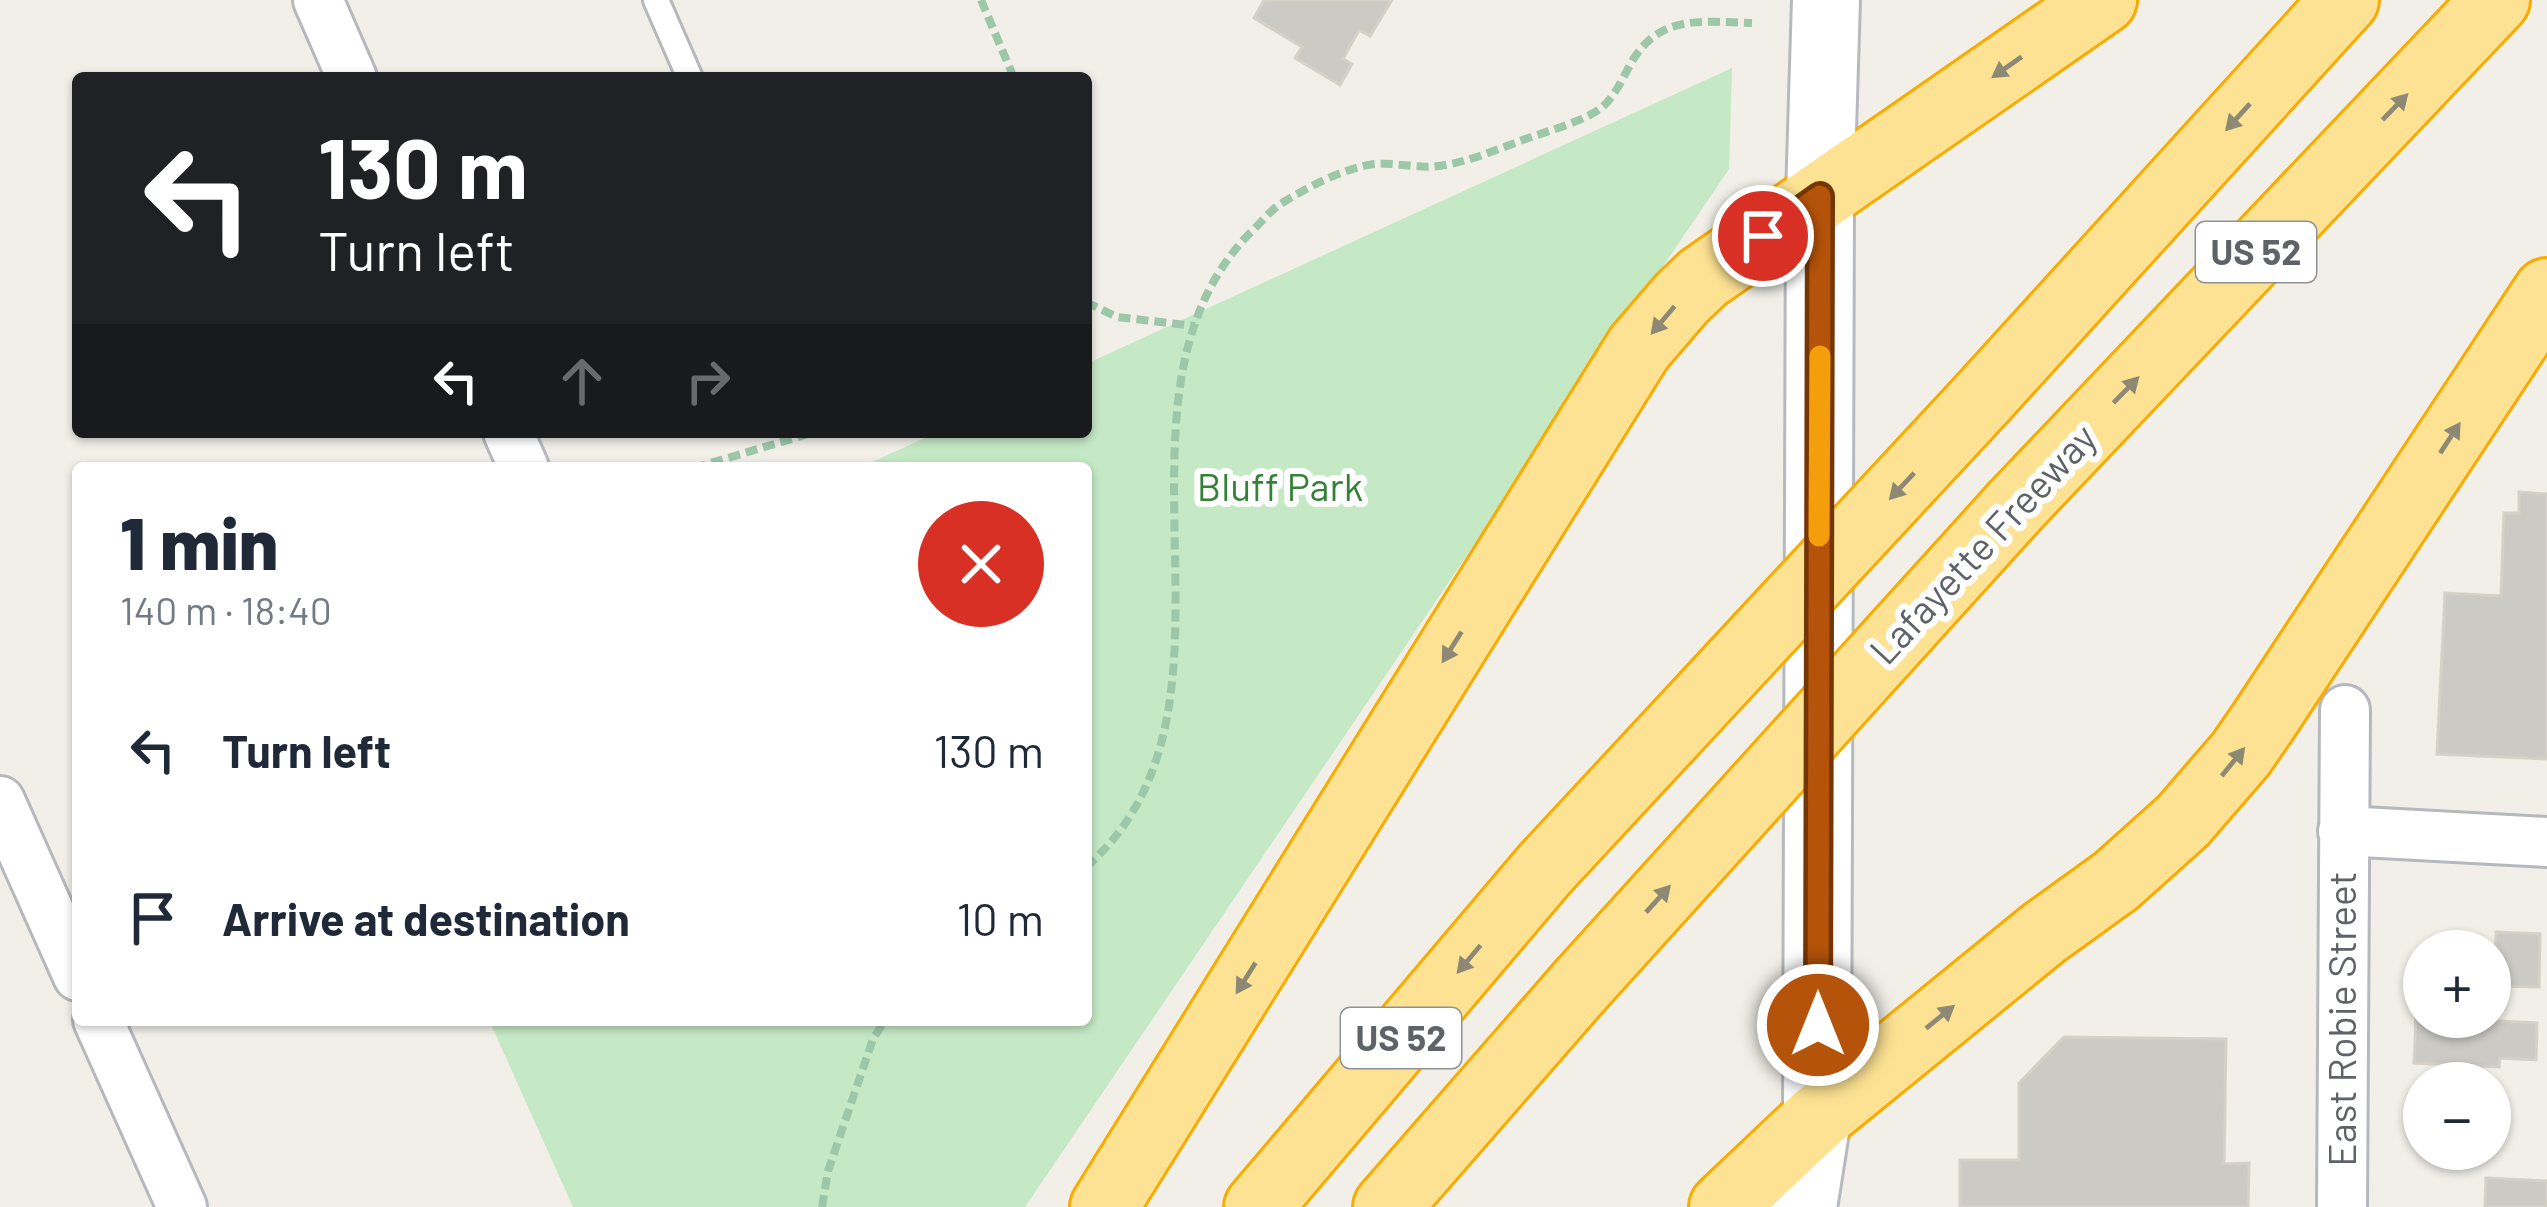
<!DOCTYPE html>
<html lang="en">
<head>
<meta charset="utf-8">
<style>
  :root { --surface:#fff; --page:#f2f2f3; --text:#1f2937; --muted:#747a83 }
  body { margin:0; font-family:Barlow,sans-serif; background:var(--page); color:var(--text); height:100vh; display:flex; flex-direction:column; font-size:45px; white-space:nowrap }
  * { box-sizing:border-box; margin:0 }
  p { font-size:39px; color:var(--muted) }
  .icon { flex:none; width:66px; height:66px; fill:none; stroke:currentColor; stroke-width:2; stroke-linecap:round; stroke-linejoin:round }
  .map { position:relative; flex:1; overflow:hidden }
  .drawer { position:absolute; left:72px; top:462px; width:1020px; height:564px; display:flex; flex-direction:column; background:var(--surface); border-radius:12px; box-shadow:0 3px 9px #0004 }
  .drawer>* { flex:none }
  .banner { position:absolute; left:72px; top:72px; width:1020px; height:366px; border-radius:12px; box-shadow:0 3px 9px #0004; background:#202124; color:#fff; overflow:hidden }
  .buttons { position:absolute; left:2403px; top:930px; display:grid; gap:24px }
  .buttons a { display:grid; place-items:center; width:108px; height:108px; border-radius:50%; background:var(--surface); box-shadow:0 3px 9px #0004; font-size:60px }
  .pin { position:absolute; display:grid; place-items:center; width:102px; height:102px; color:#fff; margin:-51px; border:6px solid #fff; border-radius:50%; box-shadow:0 3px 12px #0007 }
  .me { position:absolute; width:132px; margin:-66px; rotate:0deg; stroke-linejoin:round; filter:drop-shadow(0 0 9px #0008) }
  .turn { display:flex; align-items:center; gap:42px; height:252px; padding:0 48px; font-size:54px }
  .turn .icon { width:156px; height:156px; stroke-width:2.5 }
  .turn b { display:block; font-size:84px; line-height:102px }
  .lanes { display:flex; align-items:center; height:114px; padding:0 48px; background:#0003; justify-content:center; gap:60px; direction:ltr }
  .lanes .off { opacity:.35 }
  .round { display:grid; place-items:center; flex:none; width:126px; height:126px; border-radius:63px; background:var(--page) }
  .headline { display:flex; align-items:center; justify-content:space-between; height:204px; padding:0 48px }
  h1 { font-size:72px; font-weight:800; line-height:90px }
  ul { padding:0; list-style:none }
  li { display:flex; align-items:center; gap:36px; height:168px; padding:0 48px }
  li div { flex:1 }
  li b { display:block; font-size:45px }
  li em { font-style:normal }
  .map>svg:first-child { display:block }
  .green { fill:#c5e8c5 }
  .building { fill:#cccac5; stroke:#d6d1c6; stroke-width:3 }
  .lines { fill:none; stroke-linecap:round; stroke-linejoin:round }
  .lane-casing { stroke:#b5b8bc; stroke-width:30 }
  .street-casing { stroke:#b5b8bc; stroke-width:54 }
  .secondary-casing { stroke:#b6babf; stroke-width:72 }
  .highway-casing { stroke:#f9ab00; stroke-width:72 }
  .path { stroke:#9cc7a9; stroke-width:8; stroke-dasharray:12 6; stroke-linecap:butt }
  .lane { stroke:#fff; stroke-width:24 }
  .street { stroke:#fff; stroke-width:48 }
  .secondary { stroke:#fff; stroke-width:66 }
  .highway { stroke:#fde293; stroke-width:66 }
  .highway-bridge-casing { stroke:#f9ab00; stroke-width:72; stroke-linecap:butt }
  .highway-bridge { stroke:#fde293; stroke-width:66 }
  .oneway { fill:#8e8975 }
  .route-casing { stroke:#753606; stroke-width:30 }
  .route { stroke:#b45309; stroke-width:21 }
  .slow { stroke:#f59e0b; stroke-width:21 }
  .labels { text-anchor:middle; stroke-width:12; stroke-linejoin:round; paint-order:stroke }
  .shield { fill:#fff; stroke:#8f9295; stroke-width:3 }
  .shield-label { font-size:36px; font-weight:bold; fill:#5f6368 }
  .park-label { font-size:39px; fill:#348238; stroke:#fff }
  .street-label { font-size:39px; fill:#5f6368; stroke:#fff }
</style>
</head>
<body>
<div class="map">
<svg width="2547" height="1207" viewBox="0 0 2547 1207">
  <rect width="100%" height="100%" fill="#f1efe8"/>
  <path class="green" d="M 1732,68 L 1729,169 L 1025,1207 L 573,1207 L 489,1020 L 1086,1020 L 1086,468 L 859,468 L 938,432 L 1086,432 L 1086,364 Z"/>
  <path class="building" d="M 1264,0 L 1392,0 L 1370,36 L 1359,30 L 1343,59 L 1352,64 L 1340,85 L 1295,58 L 1302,47 L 1254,18 Z
    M 2519,492 L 2547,494 L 2547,759 L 2437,754 L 2445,593 L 2501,596 L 2504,513 L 2519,513 Z
    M 2496,932 L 2540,934 L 2539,987 L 2494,986 Z
    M 2416,1017 L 2537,1023 L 2536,1060 L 2500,1058 L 2499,1067 L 2414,1063 Z
    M 2064,1037 L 2226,1039 L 2224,1164 L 2249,1163 L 2248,1207 L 1960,1207 L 1960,1160 L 2019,1160 L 2019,1083 Z
    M 2486,1178 L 2547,1181 L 2547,1207 L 2485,1207 Z"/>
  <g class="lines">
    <defs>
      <path id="lane" d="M 656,0 L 690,78"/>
      <path id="street" d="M 318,0 L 352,78
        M 508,432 L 524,468
        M 0,801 L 78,976
        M 2343,831 L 2547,842
        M 98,1020 L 182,1207
        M 2342,1207 L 2345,710"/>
      <path id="secondary" d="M 1803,1207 L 1817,1118 L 1820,196 L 1826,0"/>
      <path id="highway" d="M 1981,400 L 2345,0
        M 2016,505 L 2496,0
        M 1104,1207 L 1639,348 L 1682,298 L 1703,278 L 2103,0
        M 1258,1207 L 1545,869
        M 1387,1207 L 1580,986
        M 1723,1207 L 1817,1118 L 2044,933 L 2116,881 L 2183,821 L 2241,754 L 2263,722 L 2547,292"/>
    </defs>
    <use href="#lane" class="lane-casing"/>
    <use href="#street" class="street-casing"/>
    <use href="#secondary" class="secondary-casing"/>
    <use href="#highway" class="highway-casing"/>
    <path class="path" d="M 981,0 L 1014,78
      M 1086,302 L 1117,317 L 1195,326
      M 694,468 L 815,432
      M 1086,867 C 1268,709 1087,402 1249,234 C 1260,224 1270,210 1282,203 C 1308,187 1344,168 1374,164 C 1395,162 1417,169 1438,166 C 1471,162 1502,147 1534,136 C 1552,130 1586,120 1601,108 C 1614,98 1623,78 1631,63 C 1660,13 1702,22 1752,23
      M 822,1207 L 828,1171 L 873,1039 L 885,1020"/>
    <use href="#lane" class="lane"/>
    <use href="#street" class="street"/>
    <use href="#secondary" class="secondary"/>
    <use href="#highway" class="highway"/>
    <defs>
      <path id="highway-bridge" d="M 1545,869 L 1981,400
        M 1580,986 L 2016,505"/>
    </defs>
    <use href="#highway-bridge" class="highway-bridge-casing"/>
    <use href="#highway-bridge" class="highway-bridge"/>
  </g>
  <defs><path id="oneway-solid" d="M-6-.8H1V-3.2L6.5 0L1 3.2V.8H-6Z" transform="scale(3)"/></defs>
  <g class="oneway">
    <use href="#oneway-solid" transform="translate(2007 67) rotate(145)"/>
    <use href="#oneway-solid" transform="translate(2395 107) rotate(-46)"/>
    <use href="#oneway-solid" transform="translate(2238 117) rotate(132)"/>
    <use href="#oneway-solid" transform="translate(1663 320) rotate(130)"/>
    <use href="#oneway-solid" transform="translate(2126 390) rotate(-46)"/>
    <use href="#oneway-solid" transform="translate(2450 438) rotate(-57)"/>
    <use href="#oneway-solid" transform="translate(1902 486) rotate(133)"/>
    <use href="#oneway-solid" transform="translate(1452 647) rotate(122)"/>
    <use href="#oneway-solid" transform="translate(2233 762) rotate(-51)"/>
    <use href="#oneway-solid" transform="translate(1658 899) rotate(-48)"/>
    <use href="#oneway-solid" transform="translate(1469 959) rotate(130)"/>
    <use href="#oneway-solid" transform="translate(1246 978) rotate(122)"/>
    <use href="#oneway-solid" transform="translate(1940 1017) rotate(-39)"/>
  </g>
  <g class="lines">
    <defs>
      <path id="route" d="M 1763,236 L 1820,196 L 1818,1025"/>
    </defs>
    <use href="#route" class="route-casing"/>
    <use href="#route" class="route"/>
    <path class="slow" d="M 1819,536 L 1820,356"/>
  </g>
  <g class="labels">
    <g class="shield">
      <rect x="2196" y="222" width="120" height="60" rx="9"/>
      <rect x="1341" y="1008" width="120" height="60" rx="9"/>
    </g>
    <g class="shield-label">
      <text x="2256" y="265">US 52</text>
      <text x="1401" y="1051">US 52</text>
    </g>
    <g class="park-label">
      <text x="1280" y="501">Bluff Park</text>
    </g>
    <g class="street-label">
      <text transform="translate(1983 544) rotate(-47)" y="14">Lafayette Freeway</text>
      <text transform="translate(2342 1019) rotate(-90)" y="14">East Robie Street</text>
    </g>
  </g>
</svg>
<div class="buttons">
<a>+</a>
<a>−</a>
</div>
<div class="pin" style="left:1763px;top:236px;background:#d93025"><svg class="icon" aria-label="arrive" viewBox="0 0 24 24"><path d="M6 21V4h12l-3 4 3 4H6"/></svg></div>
<svg class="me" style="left:1818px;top:1025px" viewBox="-20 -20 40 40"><circle r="17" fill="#b45309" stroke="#fff" stroke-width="3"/><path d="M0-11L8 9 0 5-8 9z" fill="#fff"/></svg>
<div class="banner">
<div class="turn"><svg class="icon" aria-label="left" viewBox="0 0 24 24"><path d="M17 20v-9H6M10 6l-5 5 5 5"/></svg><div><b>130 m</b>Turn left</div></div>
<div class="lanes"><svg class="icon" aria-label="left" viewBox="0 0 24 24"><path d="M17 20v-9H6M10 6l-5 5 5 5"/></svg><svg class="icon off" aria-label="ahead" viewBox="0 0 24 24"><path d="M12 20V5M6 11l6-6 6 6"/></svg><svg class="icon off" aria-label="right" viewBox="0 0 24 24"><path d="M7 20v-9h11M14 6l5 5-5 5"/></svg></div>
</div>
<section class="drawer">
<div class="headline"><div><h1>1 min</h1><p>140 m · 18:40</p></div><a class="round" style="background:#d93025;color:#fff"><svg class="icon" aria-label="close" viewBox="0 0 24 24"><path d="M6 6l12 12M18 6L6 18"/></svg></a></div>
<ul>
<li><svg class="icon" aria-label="left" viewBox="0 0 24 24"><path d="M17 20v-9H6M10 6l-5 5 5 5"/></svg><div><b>Turn left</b></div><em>130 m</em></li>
<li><svg class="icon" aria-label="arrive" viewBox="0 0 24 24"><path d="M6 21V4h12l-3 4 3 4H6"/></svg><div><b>Arrive at destination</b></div><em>10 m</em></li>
</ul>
</section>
</div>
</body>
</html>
